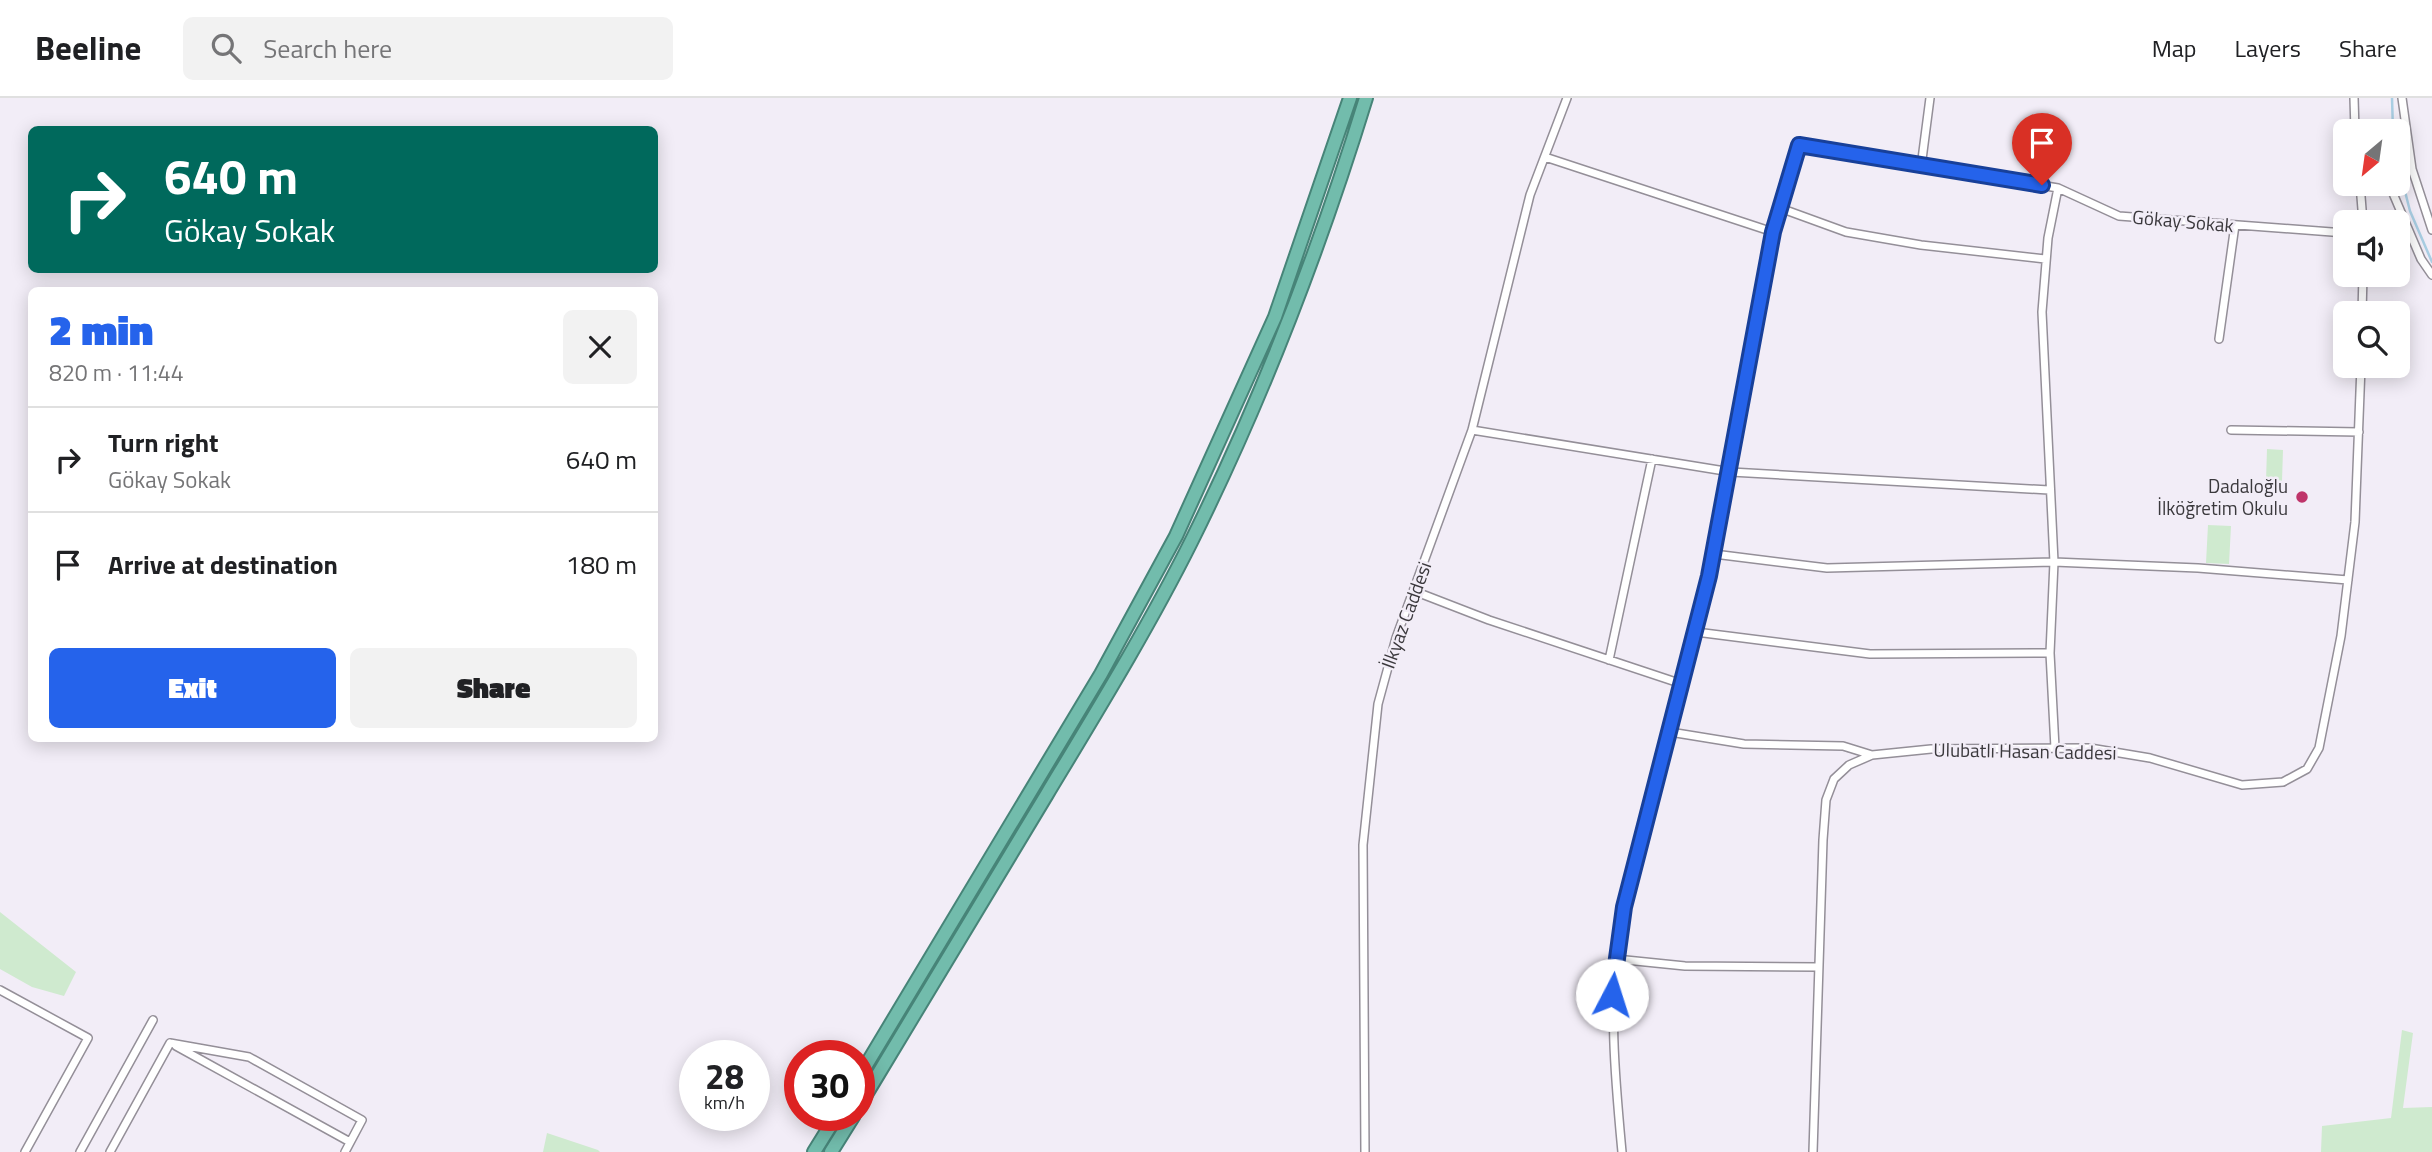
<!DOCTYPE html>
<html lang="en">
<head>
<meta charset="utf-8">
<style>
  :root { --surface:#fff; --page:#f2f2f2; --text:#202124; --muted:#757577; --line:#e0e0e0; --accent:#2563eb }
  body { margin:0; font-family:"Titillium Web",sans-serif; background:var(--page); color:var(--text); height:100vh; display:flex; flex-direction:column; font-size:26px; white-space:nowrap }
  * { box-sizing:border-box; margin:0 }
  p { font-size:23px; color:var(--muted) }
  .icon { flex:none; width:38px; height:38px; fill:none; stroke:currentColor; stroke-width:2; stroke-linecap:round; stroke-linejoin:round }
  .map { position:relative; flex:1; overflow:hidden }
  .side { position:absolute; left:28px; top:189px; width:630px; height:455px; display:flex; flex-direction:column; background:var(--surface); border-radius:10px; box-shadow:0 4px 18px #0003 }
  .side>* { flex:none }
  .hud { position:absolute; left:28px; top:28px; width:630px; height:147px; border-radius:10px; box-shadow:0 4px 18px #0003; background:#00695c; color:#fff; overflow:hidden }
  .needle { width:46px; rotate:209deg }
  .fabs { position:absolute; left:2333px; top:21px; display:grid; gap:14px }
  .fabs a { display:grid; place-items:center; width:77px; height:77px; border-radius:10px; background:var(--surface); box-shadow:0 4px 18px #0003; font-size:35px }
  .speed { position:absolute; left:679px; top:942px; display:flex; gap:14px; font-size:35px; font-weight:700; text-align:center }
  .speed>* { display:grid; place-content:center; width:91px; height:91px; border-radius:50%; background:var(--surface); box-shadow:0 4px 18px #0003; line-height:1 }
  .speed small { font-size:18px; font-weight:400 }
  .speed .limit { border:10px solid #d22; background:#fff; color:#111 }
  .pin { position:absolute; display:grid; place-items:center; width:60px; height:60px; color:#fff; margin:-72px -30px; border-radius:50% 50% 50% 0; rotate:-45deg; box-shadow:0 0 7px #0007 }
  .pin .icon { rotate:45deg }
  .me { position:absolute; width:77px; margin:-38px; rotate:5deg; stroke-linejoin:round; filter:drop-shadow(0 0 5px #0008) }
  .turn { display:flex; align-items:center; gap:24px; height:147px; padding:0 21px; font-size:32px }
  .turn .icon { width:91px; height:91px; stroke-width:2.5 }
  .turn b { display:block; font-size:49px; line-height:60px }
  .round { display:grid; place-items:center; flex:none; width:74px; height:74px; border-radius:10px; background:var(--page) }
  .head { display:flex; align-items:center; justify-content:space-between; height:119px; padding:0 21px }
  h1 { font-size:42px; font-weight:800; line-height:52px; color:var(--accent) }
  .primary-button { display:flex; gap:14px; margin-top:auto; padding:14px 21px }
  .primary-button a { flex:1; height:80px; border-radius:10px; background:var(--accent); color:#fff; font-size:28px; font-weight:800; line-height:80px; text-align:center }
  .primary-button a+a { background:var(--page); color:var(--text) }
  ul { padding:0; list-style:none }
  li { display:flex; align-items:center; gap:21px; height:105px; padding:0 21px; border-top:2px solid var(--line) }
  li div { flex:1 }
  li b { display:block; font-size:26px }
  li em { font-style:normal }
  header { display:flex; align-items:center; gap:42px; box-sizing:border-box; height:98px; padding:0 35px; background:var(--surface); border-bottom:2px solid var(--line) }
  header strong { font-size:33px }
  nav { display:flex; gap:38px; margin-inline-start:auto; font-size:24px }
  .search { width:490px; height:63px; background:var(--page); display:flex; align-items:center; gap:18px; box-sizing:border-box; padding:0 24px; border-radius:10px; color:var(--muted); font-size:26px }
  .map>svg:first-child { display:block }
  .green { fill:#cfeacf }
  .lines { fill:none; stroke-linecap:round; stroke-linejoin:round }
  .stream { stroke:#a9cee3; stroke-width:2.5 }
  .minor-casing { stroke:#948f98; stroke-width:10 }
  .trunk-casing { stroke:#478478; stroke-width:16 }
  .minor { stroke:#fff; stroke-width:7 }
  .trunk { stroke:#72bcac; stroke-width:12 }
  .route-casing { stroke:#184099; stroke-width:18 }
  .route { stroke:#2563eb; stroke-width:12 }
  .poi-dot { fill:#bf346a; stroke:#f2edf7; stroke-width:2.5 }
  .labels { text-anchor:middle; stroke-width:5; stroke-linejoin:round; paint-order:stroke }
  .street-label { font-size:19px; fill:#3b393d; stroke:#f2edf7 }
  .poi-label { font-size:19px; fill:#3b393d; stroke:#f2edf7; text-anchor:end }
</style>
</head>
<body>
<header>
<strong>Beeline</strong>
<div class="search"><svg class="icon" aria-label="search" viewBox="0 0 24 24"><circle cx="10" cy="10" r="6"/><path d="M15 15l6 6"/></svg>Search here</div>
<nav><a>Map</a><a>Layers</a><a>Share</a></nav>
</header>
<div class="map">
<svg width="2432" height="1054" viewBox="0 0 2432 1054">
  <rect width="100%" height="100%" fill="#f2edf7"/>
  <path class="green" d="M 2267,351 L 2283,352 L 2282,383 L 2266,383 Z
    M 2208,427 L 2231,428 L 2229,466 L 2206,465 Z
    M 0,814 L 76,874 L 64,898 L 32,889 L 0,871 Z
    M 2402,932 L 2413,935 L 2403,1010 L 2432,1009 L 2432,1054 L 2321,1054 L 2322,1028 L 2391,1020 Z
    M 547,1035 L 598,1052 L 600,1054 L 543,1054 Z"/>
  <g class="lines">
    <path class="stream" d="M 2392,0 L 2393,33
      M 2398,66 L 2410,113 L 2432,164"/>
    <defs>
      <path id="minor" d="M 2354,0 L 2355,33
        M 2402,0 L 2412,71 L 2432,132
        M 1545,59 L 1773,134
        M 1921,69 L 1930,0
        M 2360,86 L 2363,124
        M 2389,86 L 2421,161 L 2432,177
        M 1780,110 L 1846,134 L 1921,147 L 2045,161
        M 2362,215 L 2363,177
        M 2219,241 L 2235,127
        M 1472,332 L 1731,374 L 2049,392
        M 2231,332 L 2359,334
        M 1714,456 L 1827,470 L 2054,464 L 2198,470 L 2348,482
        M 1414,493 L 1489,522 L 1682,586
        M 1696,534 L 1870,556 L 2050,555
        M 1609,562 L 1652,361
        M 1670,634 L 1744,646 L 1843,648 L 1872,657
        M 2055,650 L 2050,555 L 2054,464 L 2042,214 L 2048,140 L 2058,90
        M 1616,861 L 1685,868 L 1818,869
        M 0,892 L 88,940 L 25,1054
        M 170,945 L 249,959 L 362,1022 L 345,1054
        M 176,948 L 350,1044
        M 80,1054 L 153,922
        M 110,1054 L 170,945
        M 1365,1054 L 1363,747 L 1378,606 L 1396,540 L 1472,332 L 1530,97 L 1567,0
        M 1622,1054 C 1615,979 1608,907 1620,831 L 1714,456 L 1773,134 L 1799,47 L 2058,90 L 2119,118 L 2345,135
        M 1813,1054 L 1823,742 L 1826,702 L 1834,681 L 1849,667 L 1872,657 L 1931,651 L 2090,650 L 2150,660 L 2242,687 L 2283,684 L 2307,671 L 2319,650 L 2341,538 L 2355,424 L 2361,268"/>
      <path id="trunk" d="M 859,979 L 1101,576 L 1176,438 L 1275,219 L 1350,0
        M 859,1008 C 922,904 985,800 1047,696 C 1097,613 1148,530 1191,444 C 1262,301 1319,153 1366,0
        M 814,1054 L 837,1017
        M 831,1054 L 854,1017"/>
    </defs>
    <use href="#minor" class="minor-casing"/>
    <use href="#trunk" class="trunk-casing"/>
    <use href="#minor" class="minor"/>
    <use href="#trunk" class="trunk"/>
  </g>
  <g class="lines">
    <defs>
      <path id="route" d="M 1612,897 L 1624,809 L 1709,478 L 1773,134 L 1799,47 L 2042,87"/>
    </defs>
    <use href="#route" class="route-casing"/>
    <use href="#route" class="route"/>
  </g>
  <circle class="poi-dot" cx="2302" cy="399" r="7"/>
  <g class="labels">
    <g class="street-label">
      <text transform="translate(2183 123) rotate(5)" y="7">Gökay Sokak</text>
      <text transform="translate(1406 517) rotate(-70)" y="7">İlkyaz Caddesi</text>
      <text transform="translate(2025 653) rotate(1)" y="7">Ulubatlı Hasan Caddesi</text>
    </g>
    <g class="poi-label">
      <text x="2288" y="395">Dadaloğlu<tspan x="2288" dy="22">İlköğretim Okulu</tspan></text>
    </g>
  </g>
</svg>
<div class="fabs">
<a><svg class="needle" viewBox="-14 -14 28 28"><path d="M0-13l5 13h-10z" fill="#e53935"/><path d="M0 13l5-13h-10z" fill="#757577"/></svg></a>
<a><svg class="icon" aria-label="sound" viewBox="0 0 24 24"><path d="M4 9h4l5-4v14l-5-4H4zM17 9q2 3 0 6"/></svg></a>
<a><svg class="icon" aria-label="search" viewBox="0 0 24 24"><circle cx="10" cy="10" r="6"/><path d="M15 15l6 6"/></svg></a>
</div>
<div class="speed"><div>28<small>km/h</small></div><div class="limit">30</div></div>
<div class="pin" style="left:2042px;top:87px;background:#d93025"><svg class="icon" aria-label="arrive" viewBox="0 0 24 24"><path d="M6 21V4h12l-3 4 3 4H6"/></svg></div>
<svg class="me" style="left:1612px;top:897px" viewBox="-20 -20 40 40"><circle r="19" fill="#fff"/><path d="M0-13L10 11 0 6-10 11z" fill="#2563eb"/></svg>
<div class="hud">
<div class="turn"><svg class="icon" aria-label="right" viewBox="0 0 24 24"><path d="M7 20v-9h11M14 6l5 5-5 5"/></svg><div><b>640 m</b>Gökay Sokak</div></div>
</div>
<section class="side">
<div class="head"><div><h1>2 min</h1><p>820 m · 11:44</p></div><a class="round"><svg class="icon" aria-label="close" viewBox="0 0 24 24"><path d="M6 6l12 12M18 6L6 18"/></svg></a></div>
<ul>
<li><svg class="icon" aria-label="right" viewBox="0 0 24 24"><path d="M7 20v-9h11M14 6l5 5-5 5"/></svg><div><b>Turn right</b><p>Gökay Sokak</p></div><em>640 m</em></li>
<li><svg class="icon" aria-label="arrive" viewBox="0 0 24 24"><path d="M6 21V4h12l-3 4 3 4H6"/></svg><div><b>Arrive at destination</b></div><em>180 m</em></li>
</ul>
<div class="primary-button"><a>Exit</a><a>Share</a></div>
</section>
</div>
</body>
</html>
